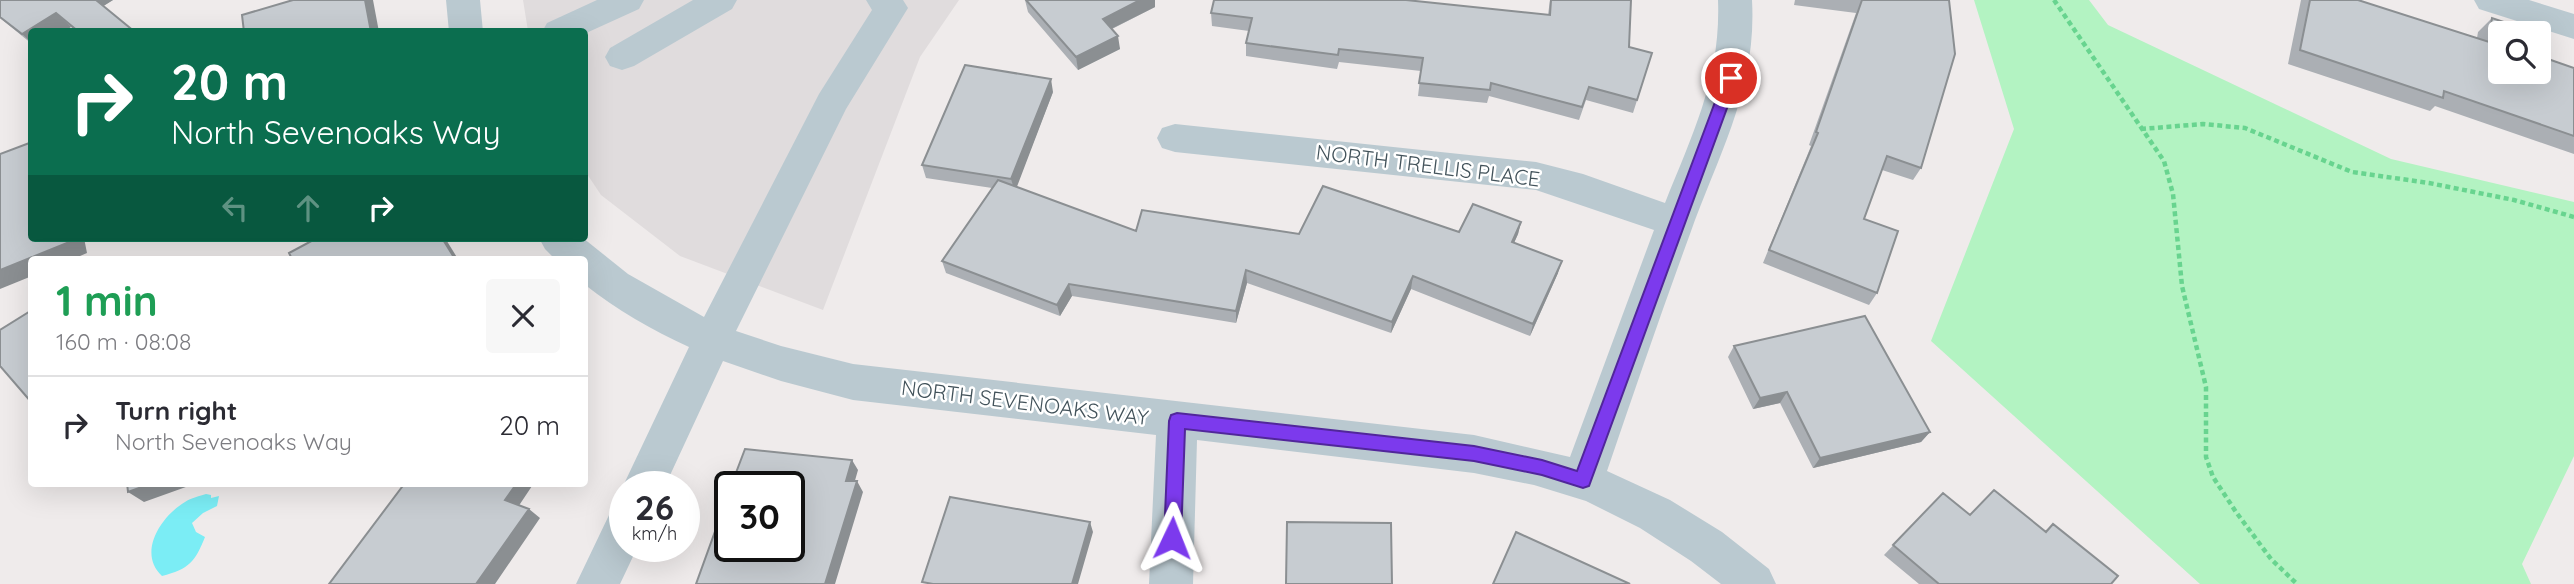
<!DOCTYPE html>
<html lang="en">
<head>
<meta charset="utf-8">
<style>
  :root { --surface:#fff; --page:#f7f7f7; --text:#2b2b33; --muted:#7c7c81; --line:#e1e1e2 }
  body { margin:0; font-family:Quicksand,sans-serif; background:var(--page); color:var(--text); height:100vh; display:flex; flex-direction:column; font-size:26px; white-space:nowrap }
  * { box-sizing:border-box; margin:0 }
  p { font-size:23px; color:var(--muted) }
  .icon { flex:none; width:38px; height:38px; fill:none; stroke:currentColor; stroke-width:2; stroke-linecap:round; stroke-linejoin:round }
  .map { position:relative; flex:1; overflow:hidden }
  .panel { position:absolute; left:28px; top:256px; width:560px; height:231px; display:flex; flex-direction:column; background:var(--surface); border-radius:7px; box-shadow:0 7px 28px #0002 }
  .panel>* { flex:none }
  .guide { position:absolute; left:28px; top:28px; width:560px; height:214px; border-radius:7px; box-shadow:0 7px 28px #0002; background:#0b6e4f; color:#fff; overflow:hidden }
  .controls { position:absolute; left:2488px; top:21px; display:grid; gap:14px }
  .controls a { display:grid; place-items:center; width:63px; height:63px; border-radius:7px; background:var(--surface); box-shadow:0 7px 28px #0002; font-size:35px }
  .speed { position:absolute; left:609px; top:471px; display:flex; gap:14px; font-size:35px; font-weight:700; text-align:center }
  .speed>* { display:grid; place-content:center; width:91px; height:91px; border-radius:50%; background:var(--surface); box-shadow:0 7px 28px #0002; line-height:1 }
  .speed small { font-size:18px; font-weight:400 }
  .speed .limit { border:4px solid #111; border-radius:10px; background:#fff; color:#111 }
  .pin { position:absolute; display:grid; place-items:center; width:60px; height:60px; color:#fff; margin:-30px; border:4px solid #fff; border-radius:50%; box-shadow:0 2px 7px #0007 }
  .me { position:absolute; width:77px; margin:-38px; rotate:2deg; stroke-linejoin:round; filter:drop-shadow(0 0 5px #0008) }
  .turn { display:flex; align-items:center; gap:24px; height:147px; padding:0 28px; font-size:32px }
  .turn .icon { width:91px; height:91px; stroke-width:2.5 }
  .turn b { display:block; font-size:49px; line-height:60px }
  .lanes { display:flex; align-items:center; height:66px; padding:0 28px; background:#0003; justify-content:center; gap:35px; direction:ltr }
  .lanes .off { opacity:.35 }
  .round { display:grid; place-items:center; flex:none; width:74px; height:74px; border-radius:7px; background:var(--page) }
  .overview { display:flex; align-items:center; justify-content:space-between; height:119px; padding:0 28px }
  h1 { font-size:42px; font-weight:800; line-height:52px; color:#1e9e55 }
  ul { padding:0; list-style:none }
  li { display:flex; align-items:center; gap:21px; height:98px; padding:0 28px; border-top:2px solid var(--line) }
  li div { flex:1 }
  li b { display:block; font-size:26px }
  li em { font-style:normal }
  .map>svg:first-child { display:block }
  .education { fill:#e0dcdd }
  .green { fill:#b3f3c2 }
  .water { fill:#7bedf5 }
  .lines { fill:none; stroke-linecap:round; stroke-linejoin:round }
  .path { stroke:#68d48f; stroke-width:4.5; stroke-dasharray:5 3.5; stroke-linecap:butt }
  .minor { fill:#bac9d0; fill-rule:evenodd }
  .wall { fill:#abafb4 }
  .shaded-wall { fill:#8b8f92 }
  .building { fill:#c7ccd1; stroke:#8b8f92; stroke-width:2 }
  .route { fill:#7c3aed; stroke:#51269a; stroke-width:2 }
  .labels { text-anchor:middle; stroke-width:5; stroke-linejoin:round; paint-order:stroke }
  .street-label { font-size:21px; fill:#42525a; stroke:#fff }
</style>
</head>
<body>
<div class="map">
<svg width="2574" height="584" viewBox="0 0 2574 584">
  <rect width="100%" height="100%" fill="#efebeb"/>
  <path class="education" d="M 523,0 L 959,0 L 920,57 L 823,310 L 680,256 L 601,195 L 585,171 L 584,32 L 528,31 Z"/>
  <path class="green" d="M 1974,0 L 2089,0 L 2108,25 L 2391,159 L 2574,202 L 2574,456 L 2522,564 L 2531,584 L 2200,584 L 1931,341 L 2014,129 Z"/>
  <path class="water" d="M 206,494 L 211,495 L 211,498 L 219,496 L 217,506 L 203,513 L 192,523 L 196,532 L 205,537 C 195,562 189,569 162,576 C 137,553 161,516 185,502 C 191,498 200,496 206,494 Z"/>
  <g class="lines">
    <path class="path" d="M 2054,0 L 2164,161 L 2173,194 L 2182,286 L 2206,387 L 2206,457 L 2213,477 L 2236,512 L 2271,559 L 2297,584
      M 2141,129 L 2203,124 L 2245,128 L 2352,172 L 2429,183 L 2514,200 L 2574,217"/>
    <path class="minor" d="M 446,0 L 480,0 L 483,32 L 449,32 Z
      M 597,0 L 644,0 L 639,9 L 584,34 L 584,32 L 542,32 L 547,23 Z
      M 693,0 L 737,0 L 732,9 L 634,66 L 622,70 L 610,66 L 605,57 L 610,48 Z
      M 866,0 L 903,0 L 908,8 L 846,109 L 736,331 L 781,346 L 853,364 L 1474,435 L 1570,457 L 1654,230 L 1536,190 L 1175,152 L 1162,148 L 1157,138 L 1162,128 L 1175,124 L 1536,162 L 1583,174 L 1665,203 C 1693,133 1721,77 1718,0 L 1752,0 C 1757,89 1719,153 1690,234 C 1661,313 1634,392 1607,471 L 1670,500 L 1722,532 L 1769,569 L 1776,584 L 1721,584 L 1691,561 L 1640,528 L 1586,501 L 1534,485 L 1474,473 L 1197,440 L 1193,584 L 1149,584 L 1156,435 L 853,400 L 781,381 L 723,361 L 665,486 L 625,486 L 625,490 L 623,486 L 689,347 C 652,330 617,310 584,284 L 584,259 L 555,259 L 545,249 L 539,238 L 583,238 L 628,274 L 704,317 L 819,94 L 872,10 Z
      M 2474,0 L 2529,0 L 2574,14 L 2574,39 L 2479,9 Z
      M 625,507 L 625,546 L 638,546 L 620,584 L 576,584 L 610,513 Z"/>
  </g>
  <path class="wall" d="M 0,0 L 113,0 L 103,6 L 135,32 L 77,32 L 71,27 L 62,32 L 32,32 L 32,44 L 0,18 Z
    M 1025,0 L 1155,0 L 1155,7 L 1112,29 L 1120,49 L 1078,70 L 1028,12 Z
    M 1550,0 L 1631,0 L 1629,47 L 1652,53 L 1633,113 L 1586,100 L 1579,120 L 1489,96 L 1487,103 L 1418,96 L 1421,71 L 1339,62 L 1337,69 L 1246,56 L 1246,43 L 1249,31 L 1212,26 L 1211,13 L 1548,15 Z
    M 1795,0 L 1949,0 L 1921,168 L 1913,180 L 1882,170 L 1864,219 L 1877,293 L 1869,305 L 1763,263 L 1811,146 L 1809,145 L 1856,13 L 1794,5 Z
    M 2301,0 L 2358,0 L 2477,38 L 2478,32 L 2492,18 L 2548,59 L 2574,68 L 2574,154 L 2435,106 L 2430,111 L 2288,64 Z
    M 1053,92 L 1016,187 L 1136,231 L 1299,234 L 1459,232 L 1521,222 L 1518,234 L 1514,243 L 1558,273 L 1530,336 L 1411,289 L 1391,333 L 1247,283 L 1236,323 L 1072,296 L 1060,316 L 946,273 L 942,261 L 992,188 L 926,178 L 922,165 Z
    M 1734,346 L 1930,432 L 1921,442 L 1813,468 L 1780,403 L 1753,409 L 1728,357 Z
    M 1943,493 L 1969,515 L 2045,531 L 2053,524 L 2111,584 L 1919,584 L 1884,555 Z"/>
  <path class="shaded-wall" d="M 95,0 L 113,0 L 102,7 Z
    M 365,0 L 373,0 L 379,32 L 371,32 Z
    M 1140,0 L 1155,0 L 1155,7 L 1105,32 L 1103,19 Z
    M 56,13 L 71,27 L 62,32 L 32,32 L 32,43 L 22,34 Z
    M 1118,36 L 1120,49 L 1078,70 L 1076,57 Z
    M 1051,79 L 1053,92 L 1015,192 L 1011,179 Z
    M 1521,222 L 1518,234 L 1509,254 L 1512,242 Z
    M 71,238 L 84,238 L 87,253 L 73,259 L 32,259 L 32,276 L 0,289 L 0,270 Z
    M 442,238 L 445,238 L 458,259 L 455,259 Z
    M 1562,261 L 1558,273 L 1530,336 L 1533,324 Z
    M 1246,270 L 1247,283 L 1236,323 L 1236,311 Z
    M 1413,276 L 1411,289 L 1391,333 L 1392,322 Z
    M 1069,284 L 1072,296 L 1060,316 L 1057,305 Z
    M 1787,392 L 1780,403 L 1753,409 L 1760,398 Z
    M 1930,432 L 1921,442 L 1813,468 L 1820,458 Z
    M 852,460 L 858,470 L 852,491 L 846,481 Z
    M 857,481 L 863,492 L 835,584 L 825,584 Z
    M 153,483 L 197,483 L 144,502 L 128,492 Z
    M 517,483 L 534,483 L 516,510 L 505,500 Z
    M 529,509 L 540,518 L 495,584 L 476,584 Z
    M 1090,522 L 1093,532 L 1078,584 L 1072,584 Z"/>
  <path class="building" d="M 0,0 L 96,0 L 135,32 L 79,32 L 56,13 L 22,34 L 0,17 Z
    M 293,0 L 365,0 L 371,32 L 244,32 L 242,15 Z
    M 1026,0 L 1140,0 L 1103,19 L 1118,36 L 1076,57 Z
    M 1214,0 L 1406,0 L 1550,15 L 1551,0 L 1631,0 L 1629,47 L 1652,53 L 1637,100 L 1589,87 L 1582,107 L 1491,83 L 1490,90 L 1419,83 L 1423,58 L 1339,49 L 1338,55 L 1246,43 L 1252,18 L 1211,13 Z
    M 1862,0 L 1949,0 L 1955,54 L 1921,168 L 1887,156 L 1864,219 L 1898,231 L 1877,293 L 1769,250 L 1818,133 L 1816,132 Z
    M 2310,0 L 2358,0 L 2489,42 L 2492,18 L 2537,33 L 2501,33 L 2501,72 L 2539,72 L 2539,34 L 2550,38 L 2548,59 L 2574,68 L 2574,136 L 2444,91 L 2443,98 L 2300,50 Z
    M 965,65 L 1051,79 L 1011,179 L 922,165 Z
    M 32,142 L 32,238 L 71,238 L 72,241 L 0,270 L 0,154 Z
    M 998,180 L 1136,231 L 1142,210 L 1299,234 L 1323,186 L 1459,232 L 1473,204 L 1521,222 L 1512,242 L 1562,261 L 1533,324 L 1413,276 L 1392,322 L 1246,270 L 1236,311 L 1069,284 L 1057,305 L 942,261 Z
    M 317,238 L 442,238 L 455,259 L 292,259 L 289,253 Z
    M 32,310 L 32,403 L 0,366 L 0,330 Z
    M 1865,316 L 1930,432 L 1820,458 L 1787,392 L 1760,398 L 1734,346 Z
    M 745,449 L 852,460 L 846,481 L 857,481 L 825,584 L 696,584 L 730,490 L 730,546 L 789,546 L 789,486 L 731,486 Z
    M 127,483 L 153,483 L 128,492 Z
    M 405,483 L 517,483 L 505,500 L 529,509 L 476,584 L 329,584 Z
    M 1994,490 L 2046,532 L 2053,524 L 2118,576 L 2111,584 L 1939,584 L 1893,545 L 1943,493 L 1970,515 Z
    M 950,497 L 1090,522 L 1072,584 L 933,584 L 922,582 Z
    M 1287,522 L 1391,523 L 1392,584 L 1286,584 Z
    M 1516,532 L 1630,584 L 1493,584 Z"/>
  <path class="route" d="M 1731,72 L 1738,78 L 1589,486 L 1583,488 L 1542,475 L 1474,461 L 1185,429 L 1181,538 L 1179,544 L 1172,547 L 1166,544 L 1164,538 L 1169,421 L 1171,415 L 1177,413 L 1474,446 L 1542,460 L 1577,471 L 1724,78 Z"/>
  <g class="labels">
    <g class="street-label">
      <text transform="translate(1428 166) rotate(7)" y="7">NORTH TRELLIS PLACE</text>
      <text transform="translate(1025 403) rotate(7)" y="7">NORTH SEVENOAKS WAY</text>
    </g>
  </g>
</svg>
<div class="controls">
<a><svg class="icon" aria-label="search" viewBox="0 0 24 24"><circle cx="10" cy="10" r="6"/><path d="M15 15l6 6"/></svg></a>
</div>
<div class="speed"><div>26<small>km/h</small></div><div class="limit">30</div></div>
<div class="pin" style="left:1731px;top:78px;background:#d93025"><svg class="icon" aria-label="arrive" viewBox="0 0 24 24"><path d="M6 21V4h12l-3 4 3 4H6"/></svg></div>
<svg class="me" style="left:1172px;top:538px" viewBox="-20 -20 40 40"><path d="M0-17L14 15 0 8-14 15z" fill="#7c3aed" stroke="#fff" stroke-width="4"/></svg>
<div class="guide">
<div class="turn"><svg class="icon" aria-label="right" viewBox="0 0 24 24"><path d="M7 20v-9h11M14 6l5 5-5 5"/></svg><div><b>20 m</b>North Sevenoaks Way</div></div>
<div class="lanes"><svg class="icon off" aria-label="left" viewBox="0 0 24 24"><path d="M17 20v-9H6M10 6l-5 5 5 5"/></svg><svg class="icon off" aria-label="ahead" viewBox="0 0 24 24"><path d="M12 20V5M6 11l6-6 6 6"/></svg><svg class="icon" aria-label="right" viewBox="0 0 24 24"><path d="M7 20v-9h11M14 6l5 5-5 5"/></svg></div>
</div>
<section class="panel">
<div class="overview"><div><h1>1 min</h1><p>160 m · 08:08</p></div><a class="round"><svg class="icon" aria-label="close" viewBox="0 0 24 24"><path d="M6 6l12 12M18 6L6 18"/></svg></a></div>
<ul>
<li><svg class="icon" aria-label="right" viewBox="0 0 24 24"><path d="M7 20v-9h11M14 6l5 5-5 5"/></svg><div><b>Turn right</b><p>North Sevenoaks Way</p></div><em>20 m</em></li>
</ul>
</section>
</div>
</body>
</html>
